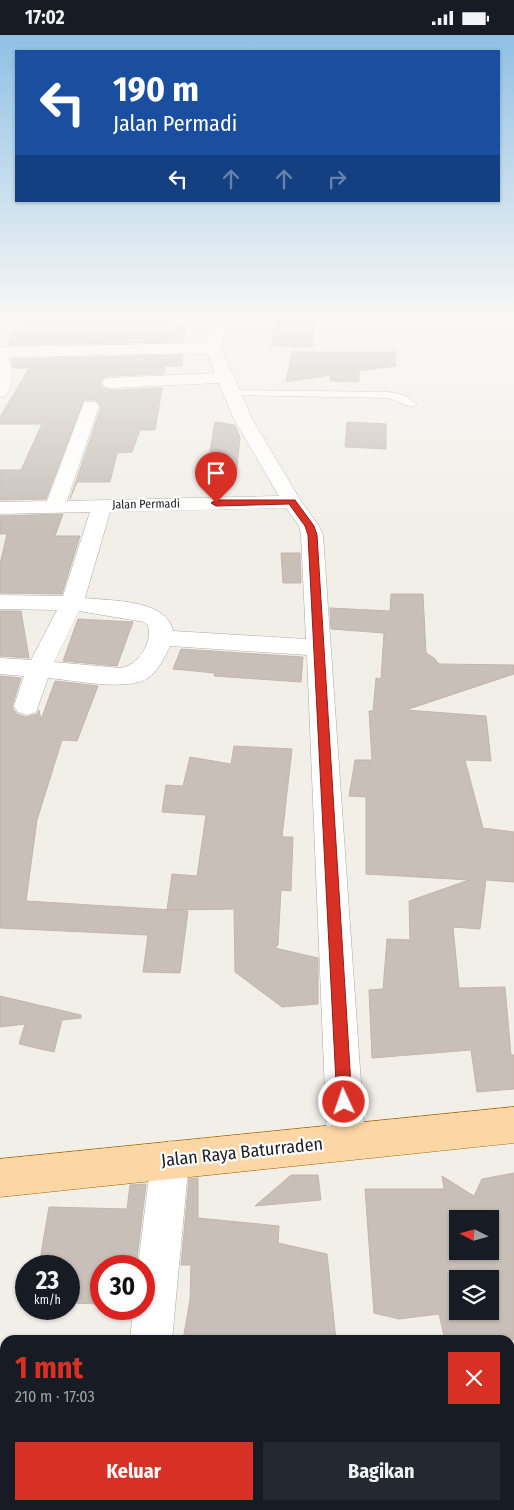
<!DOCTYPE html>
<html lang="id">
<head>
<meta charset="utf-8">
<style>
  :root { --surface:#171b24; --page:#242831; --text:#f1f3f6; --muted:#9ea1a6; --accent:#d93025 }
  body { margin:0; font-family:"Fira Sans Condensed",sans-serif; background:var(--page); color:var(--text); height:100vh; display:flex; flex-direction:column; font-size:19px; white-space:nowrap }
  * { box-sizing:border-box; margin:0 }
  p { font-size:16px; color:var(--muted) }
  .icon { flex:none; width:28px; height:28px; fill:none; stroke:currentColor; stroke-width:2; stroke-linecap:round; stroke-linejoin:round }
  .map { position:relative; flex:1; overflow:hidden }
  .side { position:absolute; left:0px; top:1300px; width:515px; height:175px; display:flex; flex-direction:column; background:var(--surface); border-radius:15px 15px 0 0; box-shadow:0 1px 4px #0004 }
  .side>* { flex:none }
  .hud { position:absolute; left:15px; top:15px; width:485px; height:152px; border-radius:0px; box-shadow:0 1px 4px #0004; background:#1a4fa0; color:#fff; overflow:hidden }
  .needle { width:32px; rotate:276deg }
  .fabs { position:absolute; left:449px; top:1175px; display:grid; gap:10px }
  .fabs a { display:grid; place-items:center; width:50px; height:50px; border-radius:0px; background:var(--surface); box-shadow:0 1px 4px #0004; font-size:25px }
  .speed { position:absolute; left:15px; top:1220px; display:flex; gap:10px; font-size:25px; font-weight:700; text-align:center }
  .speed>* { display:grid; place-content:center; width:65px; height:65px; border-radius:50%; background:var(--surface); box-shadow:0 1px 4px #0004; line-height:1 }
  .speed small { font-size:12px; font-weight:400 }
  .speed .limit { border:8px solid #d22; background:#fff; color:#111 }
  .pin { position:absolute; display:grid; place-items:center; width:42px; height:42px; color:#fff; margin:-51px -21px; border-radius:50% 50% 50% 0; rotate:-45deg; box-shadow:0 0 5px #0007 }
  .pin .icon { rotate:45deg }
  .me { position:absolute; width:55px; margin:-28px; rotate:357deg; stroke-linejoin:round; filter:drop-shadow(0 0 4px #0008) }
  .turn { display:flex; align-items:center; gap:18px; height:105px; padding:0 15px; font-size:22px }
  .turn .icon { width:65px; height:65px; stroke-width:2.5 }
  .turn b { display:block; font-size:35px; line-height:42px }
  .lanes { display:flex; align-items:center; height:48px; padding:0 15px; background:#0003; justify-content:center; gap:25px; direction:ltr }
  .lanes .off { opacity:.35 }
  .round { display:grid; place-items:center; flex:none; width:52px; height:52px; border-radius:0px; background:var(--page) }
  .overview { display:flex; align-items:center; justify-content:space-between; height:85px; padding:0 15px }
  h1 { font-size:30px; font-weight:700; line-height:38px; color:var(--accent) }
  .action { display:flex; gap:10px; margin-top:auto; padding:10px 15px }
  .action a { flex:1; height:58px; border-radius:0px; background:var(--accent); color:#fff; font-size:20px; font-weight:700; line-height:58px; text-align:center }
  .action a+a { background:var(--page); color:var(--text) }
  .status { display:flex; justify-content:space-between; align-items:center; height:35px; padding:0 25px; background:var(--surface); direction:ltr }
  .status svg { height:14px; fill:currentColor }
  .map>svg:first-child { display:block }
  .building { fill:#c7bfb8; stroke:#c4b6ab; fill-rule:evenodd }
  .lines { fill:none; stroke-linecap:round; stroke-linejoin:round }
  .service-casing { stroke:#a9a9a9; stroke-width:1 }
  .minor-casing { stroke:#a9a9a9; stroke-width:1 }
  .primary-casing { stroke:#a06b00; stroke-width:1 }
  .service { fill:#fff; fill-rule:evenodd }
  .minor { fill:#fff; fill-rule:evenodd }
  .primary { fill:#fcd6a4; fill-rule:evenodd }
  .route { fill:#d93025; stroke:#8d1f18 }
  .labels { text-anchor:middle; stroke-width:4.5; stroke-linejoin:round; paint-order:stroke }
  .far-street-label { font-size:12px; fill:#222; stroke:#fff }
  .near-street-label { font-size:18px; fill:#222; stroke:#fff }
</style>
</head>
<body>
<div class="status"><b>17:02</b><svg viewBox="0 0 49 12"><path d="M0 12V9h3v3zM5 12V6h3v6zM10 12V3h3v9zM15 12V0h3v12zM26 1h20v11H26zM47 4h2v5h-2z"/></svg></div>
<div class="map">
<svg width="514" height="1475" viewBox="0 0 514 1475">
  <rect width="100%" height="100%" fill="#f2efe9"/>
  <path class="building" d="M 57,285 L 160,285 L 169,292 L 185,293 L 183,307 L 8,310 L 13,296 L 25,296 L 26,288 Z
    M 276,285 L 313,285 L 312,312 L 271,311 Z
    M 292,317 L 395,317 L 396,331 L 359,336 L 359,347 L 330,346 L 330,340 L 286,347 Z
    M 182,320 L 182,331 L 165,331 L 164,339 L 111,341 L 105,342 L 100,347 L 104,353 L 111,355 L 162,353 L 155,395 L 140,395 L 132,417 L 117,418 L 110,447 L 77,447 L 70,464 L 101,372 L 96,365 L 84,365 L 46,464 L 0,465 L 0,435 L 21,435 L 42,389 L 0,389 L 0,382 L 29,333 L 13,333 L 11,324 Z
    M 215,387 L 235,390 L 240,402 L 236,441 L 206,440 Z
    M 347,387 L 386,389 L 386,414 L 345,412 Z
    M 63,479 L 55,501 L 80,501 L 62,559 L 0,558 L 0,529 L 7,499 L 0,499 L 0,481 Z
    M 281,518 L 300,518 L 301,548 L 283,548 Z
    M 391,559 L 423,559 L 426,618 L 434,623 L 439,629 L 514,630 L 514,639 L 406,675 L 486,681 L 491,726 L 465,725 L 483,793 L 514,797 L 514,847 L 486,845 L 480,894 L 453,892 L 459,953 L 505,952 L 511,1020 L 514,1020 L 514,1054 L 477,1057 L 471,1015 L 372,1023 L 369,955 L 383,954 L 387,904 L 410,905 L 409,866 L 469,845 L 366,839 L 366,762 L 349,761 L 355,725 L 372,725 L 369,676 L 373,676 L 376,643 L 381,644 L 384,598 L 331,594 L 330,573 L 390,576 Z
    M 0,576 L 21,576 L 29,623 L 0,621 Z
    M 78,584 L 133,587 L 117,631 L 63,626 Z
    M 181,614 L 303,622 L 301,647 L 214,641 L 215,638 L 173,634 Z
    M 0,641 L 21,643 L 12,672 L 17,679 L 26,682 L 37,679 L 39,675 L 41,685 L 55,646 L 98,651 L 77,706 L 62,705 L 37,785 L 26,866 L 188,876 L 180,938 L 143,937 L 148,900 L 0,893 Z
    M 234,711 L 292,714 L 282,802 L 293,802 L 291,856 L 281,855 L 278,910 L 275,913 L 318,923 L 318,969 L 282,972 L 235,937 L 234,874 L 167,875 L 172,839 L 197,841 L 206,780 L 162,777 L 166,750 L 183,751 L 190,722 L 231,729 Z
    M 0,961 L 81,980 L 81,983 L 62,985 L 54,1017 L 19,1009 L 25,989 L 0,992 Z
    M 514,1138 L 514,1305 L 445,1305 L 439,1279 L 399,1284 L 374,1278 L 365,1154 L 444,1154 L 442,1141 L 474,1161 L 482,1144 ZM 458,1184 L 490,1184 L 490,1216 L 458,1216 ZM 458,1244 L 490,1244 L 490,1276 L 458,1276 Z
    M 291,1140 L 318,1140 L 321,1165 L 255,1171 Z
    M 198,1143 L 198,1183 L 279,1191 L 278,1208 L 327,1219 L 336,1305 L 183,1305 L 190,1265 L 191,1230 L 181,1230 L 189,1144 Z
    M 146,1149 L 136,1231 L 101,1231 L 101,1269 L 69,1268 L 69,1231 L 39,1231 L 49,1172 L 127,1174 L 130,1150 Z"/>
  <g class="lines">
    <defs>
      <path id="service" d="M 232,355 L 389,357 L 404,360 L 417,369 L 411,372 L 389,363 L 228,360 L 228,356 Z"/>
      <path id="minor" d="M 162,285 L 224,285 L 227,290 L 221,313 L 252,384 L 301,466 L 319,491 L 323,500 L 365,1106 L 359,1119 L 346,1125 L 333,1119 L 327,1106 L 307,620 L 170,611 C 165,622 158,636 148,643 C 126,657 74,645 48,643 L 36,677 L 27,680 L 18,677 L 14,671 L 24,641 L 0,639 L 0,623 L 31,625 L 57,575 L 0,574 L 0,560 L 63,561 L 90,477 L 0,479 L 0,467 L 47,466 L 84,367 L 96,367 L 99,371 L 67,466 L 279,461 L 234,384 L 219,348 L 111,353 L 105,352 L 102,348 L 105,344 L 111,343 L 215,338 L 207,318 L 8,322 C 13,334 14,349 6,361 L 0,362 L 0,312 L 206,308 L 210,294 L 170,290 ZM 286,473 L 299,491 L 301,500 L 306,604 L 173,596 C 167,564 111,566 85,563 L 110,477 ZM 79,576 L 144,587 L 148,591 C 153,608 138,630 121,633 L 54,627 Z
        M 170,1106 L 183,1112 L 189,1125 L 172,1305 L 130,1305 L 133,1274 L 144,1274 L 144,1231 L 138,1231 L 151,1125 L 157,1112 Z
        M 0,1321 L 5,1322 L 5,1366 L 0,1365 Z
        M 109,1470 L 157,1470 L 157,1475 L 109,1475 Z"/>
      <path id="primary" d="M 514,1072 L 514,1108 L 0,1162 L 0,1124 Z"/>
    </defs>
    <use href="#service" class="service-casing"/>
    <use href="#minor" class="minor-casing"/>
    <use href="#primary" class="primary-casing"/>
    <use href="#service" class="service"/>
    <use href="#minor" class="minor"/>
    <use href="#primary" class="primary"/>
  </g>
  <linearGradient id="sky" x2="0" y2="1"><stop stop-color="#8fc0e4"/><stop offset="0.58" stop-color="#f9f8f5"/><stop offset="1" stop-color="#f9f8f5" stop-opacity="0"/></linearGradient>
  <rect width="514" height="491" fill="url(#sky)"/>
  <path class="route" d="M 295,465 L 314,491 L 317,500 L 352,1067 L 350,1072 L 344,1074 L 339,1072 L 337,1067 L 308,500 L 305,491 L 289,469 L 216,471 L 211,468 L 216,465 Z"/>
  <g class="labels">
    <g class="far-street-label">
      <text transform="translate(146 469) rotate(-1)" y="4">Jalan Permadi</text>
    </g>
    <g class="near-street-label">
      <text transform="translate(242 1117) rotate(-6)" y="6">Jalan Raya Baturraden</text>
    </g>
  </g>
</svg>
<div class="fabs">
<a><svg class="needle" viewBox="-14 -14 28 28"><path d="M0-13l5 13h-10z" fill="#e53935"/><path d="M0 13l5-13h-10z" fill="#9ea1a6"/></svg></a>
<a><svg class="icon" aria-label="layers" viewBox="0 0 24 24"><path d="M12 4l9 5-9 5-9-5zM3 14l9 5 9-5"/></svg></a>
</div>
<div class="speed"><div>23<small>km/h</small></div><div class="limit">30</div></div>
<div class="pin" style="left:216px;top:468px;background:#d93025"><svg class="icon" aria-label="arrive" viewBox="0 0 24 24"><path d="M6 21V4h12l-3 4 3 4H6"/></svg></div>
<svg class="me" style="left:344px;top:1067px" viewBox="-20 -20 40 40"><circle r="17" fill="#d93025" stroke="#fff" stroke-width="3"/><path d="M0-11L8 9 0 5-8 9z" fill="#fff"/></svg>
<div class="hud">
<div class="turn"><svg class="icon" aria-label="left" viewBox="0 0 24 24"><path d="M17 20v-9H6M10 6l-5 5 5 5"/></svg><div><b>190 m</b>Jalan Permadi</div></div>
<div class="lanes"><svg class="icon" aria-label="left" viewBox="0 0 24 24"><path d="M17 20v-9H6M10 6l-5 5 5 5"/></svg><svg class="icon off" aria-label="ahead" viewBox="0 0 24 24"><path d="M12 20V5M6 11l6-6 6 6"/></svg><svg class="icon off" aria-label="ahead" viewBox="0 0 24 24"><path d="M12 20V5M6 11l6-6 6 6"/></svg><svg class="icon off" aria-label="right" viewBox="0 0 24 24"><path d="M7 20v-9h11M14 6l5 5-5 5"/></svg></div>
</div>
<section class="side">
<div class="overview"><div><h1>1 mnt</h1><p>210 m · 17:03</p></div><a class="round" style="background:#d93025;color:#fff"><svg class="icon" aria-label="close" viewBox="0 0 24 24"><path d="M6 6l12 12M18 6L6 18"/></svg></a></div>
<div class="action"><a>Keluar</a><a>Bagikan</a></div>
</section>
</div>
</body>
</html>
